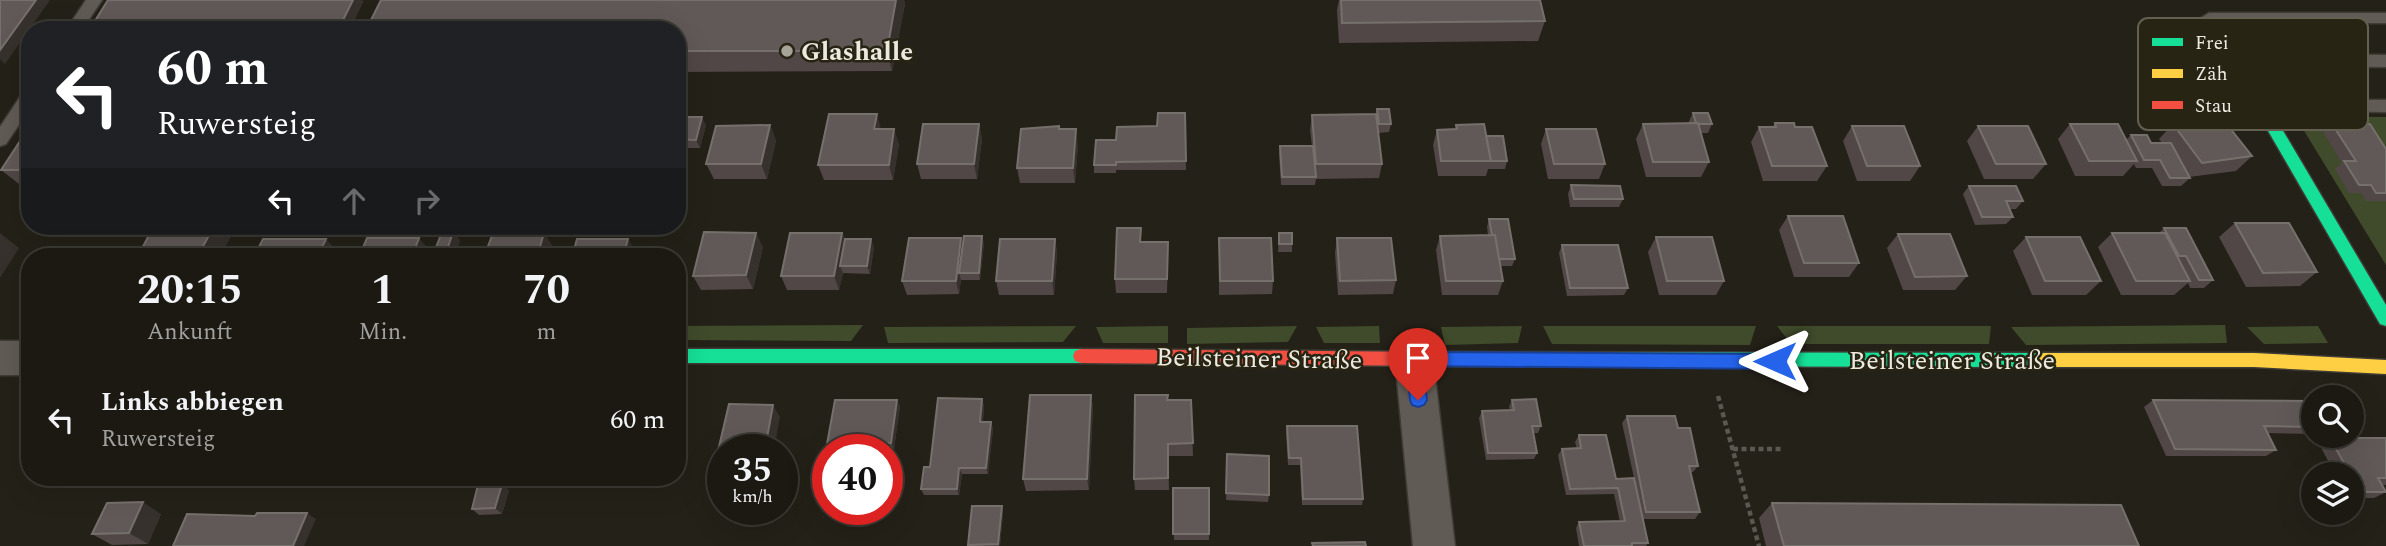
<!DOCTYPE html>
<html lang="de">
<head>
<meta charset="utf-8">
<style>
  :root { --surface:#1b1912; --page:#282620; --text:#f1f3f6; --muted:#a0a09f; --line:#393832 }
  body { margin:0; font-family:Spectral,serif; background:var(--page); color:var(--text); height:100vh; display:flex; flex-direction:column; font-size:26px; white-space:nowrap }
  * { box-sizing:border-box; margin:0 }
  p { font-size:23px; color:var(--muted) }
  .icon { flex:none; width:38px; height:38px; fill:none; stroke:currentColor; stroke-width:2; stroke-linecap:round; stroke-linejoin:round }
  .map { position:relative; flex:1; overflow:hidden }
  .details { position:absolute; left:21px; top:248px; width:665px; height:238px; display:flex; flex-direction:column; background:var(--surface); border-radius:28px; box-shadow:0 7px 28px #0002,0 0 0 2px var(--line) }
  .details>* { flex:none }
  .top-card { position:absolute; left:21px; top:21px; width:665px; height:214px; border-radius:28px; box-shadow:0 7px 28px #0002,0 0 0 2px var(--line); background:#202124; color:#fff; overflow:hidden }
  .buttons { position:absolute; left:2301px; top:385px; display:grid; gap:14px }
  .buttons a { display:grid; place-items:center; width:63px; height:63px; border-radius:50%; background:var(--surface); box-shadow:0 7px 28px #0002,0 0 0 2px var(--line); font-size:35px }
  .speed { position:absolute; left:707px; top:434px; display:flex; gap:14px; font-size:35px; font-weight:700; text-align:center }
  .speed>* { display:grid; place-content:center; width:91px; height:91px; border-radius:50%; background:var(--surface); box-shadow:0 7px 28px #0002,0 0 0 2px var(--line); line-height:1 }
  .speed small { font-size:18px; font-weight:400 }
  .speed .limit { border:10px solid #d22; background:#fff; color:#111 }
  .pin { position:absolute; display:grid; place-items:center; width:60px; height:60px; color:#fff; margin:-72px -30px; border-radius:50% 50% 50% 0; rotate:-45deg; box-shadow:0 0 7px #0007 }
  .pin .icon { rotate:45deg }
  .me { position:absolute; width:77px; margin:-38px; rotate:270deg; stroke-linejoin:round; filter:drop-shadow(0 0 5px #0008) }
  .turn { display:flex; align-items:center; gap:24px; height:147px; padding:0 21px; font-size:32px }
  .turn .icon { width:91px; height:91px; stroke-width:2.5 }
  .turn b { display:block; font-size:49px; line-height:60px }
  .lanes { display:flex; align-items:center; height:66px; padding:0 21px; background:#0003; justify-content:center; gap:35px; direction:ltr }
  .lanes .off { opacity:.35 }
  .eta { display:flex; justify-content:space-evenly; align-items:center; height:119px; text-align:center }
  .eta b { font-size:42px; font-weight:700; line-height:49px }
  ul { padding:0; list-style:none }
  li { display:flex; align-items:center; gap:21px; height:105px; padding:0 21px }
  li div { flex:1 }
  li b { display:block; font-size:26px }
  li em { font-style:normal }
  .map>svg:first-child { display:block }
  .green { fill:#404b2b }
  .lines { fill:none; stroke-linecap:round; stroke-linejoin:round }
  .lane-casing { stroke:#3f3c35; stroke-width:3 }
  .street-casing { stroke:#3f3c35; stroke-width:3 }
  .fast-casing { stroke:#3f3c35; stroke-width:3 }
  .slow-casing { stroke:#3f3c35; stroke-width:3 }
  .jam-casing { stroke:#3f3c35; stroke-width:3 }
  .path { stroke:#5b5852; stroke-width:4.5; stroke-dasharray:5 3.5; stroke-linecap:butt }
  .lane { fill:#605b54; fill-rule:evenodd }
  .street { fill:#605b54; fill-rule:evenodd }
  .fast { fill:#16e098; fill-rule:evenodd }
  .slow { fill:#ffcf43; fill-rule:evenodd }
  .jam { fill:#f24e42; fill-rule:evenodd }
  .wall { fill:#504746 }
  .shaded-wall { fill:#37312d }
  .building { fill:#615957; stroke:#76706c; stroke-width:2 }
  .route { fill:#2563eb; stroke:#184099; stroke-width:2 }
  .poi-dot { fill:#a6a499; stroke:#282414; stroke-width:2.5 }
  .labels { text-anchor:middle; stroke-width:5; stroke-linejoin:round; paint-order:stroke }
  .poi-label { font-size:26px; font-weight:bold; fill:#eceadf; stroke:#282414; text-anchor:start }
  .street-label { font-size:26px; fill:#eceadf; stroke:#282414 }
  .key { fill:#282414; stroke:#635f51; stroke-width:2 }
  .key-label { font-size:19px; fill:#eceadf }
</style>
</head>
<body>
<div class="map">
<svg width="2386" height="546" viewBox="0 0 2386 546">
  <rect width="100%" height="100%" fill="#242118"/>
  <path class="green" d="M 2295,116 L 2386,117 L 2386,265 Z
    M 863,325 L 851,341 L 677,340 L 677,326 Z
    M 2225,325 L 2227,343 L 2026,345 L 2011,327 Z
    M 1076,326 L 1063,342 L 888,343 L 884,327 Z
    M 1168,326 L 1168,343 L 1103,343 L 1096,327 Z
    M 1297,326 L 1288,342 L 1187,344 L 1187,328 Z
    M 1379,326 L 1380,343 L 1324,343 L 1316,327 Z
    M 1522,326 L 1518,343 L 1445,345 L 1441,327 Z
    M 1543,326 L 1756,326 L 1750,345 L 1552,344 Z
    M 1777,326 L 1991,326 L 1989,344 L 1791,344 Z
    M 2318,326 L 2328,343 L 2264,344 L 2247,327 Z"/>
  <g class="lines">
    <defs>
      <path id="lane" d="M 86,0 L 102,0 L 82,30 L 66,30 Z
        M 2209,13 L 2386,13 L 2386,23 L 2220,23 L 2266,100 L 2386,100 L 2386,112 L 2255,110 L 2201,18 Z
        M 2266,54 L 2386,55 L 2386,67 L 2266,66 L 2258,60 Z
        M 30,89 L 30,108 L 6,144 L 0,146 L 0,127 L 24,91 Z"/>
      <path id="street" d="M 0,341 L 30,341 L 30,375 L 0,375 Z
        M 1414,342 L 1428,347 L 1433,359 L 1455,546 L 1413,546 L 1395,359 L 1400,347 Z"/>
      <path id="fast" d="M 2261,101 L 2266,102 L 2386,305 L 2386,326 L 2380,324 L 2256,110 L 2254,106 Z
        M 677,349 L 1081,349 L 1087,351 L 1089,356 L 1087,361 L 1081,363 L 677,363 Z
        M 1432,352 L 2044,353 L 2050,355 L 2052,360 L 2050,365 L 2044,367 L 1432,366 L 1426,364 L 1424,359 L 1426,354 Z"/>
      <path id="slow" d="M 2044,353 L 2254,353 L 2386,360 L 2386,374 L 2254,367 L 2044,367 L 2038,365 L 2036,360 L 2038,355 Z"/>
      <path id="jam" d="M 1081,349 L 1432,352 L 1438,354 L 1440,359 L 1438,364 L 1432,366 L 1081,363 L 1075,361 L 1073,356 L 1075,351 Z"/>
    </defs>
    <use href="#lane" class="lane-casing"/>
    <use href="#street" class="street-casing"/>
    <use href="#fast" class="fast-casing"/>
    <use href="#slow" class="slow-casing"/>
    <use href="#jam" class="jam-casing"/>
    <path class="path" d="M 1718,396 L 1759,546
      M 1733,449 L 1782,449"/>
    <use href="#lane" class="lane"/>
    <use href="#street" class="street"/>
    <use href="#fast" class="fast"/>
    <use href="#slow" class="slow"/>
    <use href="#jam" class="jam"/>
  </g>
  <path class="wall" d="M 108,0 L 362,0 L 363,2 L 349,30 L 99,30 L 93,24 Z
    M 381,0 L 904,0 L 905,4 L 892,71 L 677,72 L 677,30 Z
    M 1339,0 L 1540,0 L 1545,21 L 1538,41 L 1339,43 L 1337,10 Z
    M 1377,109 L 1391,124 L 1389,132 L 1378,133 L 1382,164 L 1379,178 L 1316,179 L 1315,185 L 1281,185 L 1279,154 L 1280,146 L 1312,146 L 1310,130 L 1312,115 L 1376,114 Z
    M 1185,113 L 1186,170 L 1116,170 L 1116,173 L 1094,173 L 1094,165 L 1116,140 L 1157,126 Z
    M 1693,113 L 1712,124 L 1708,133 L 1700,133 L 1709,162 L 1701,177 L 1646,177 L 1636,139 L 1643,124 L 1689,123 L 1689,121 Z
    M 1775,123 L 1795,127 L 1827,166 L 1817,181 L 1763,181 L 1751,142 L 1759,127 L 1772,127 Z
    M 979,124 L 982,139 L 977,179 L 921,179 L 917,164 Z
    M 2070,124 L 2127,139 L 2131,135 L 2151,143 L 2162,143 L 2159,139 L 2173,124 L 2252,156 L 2236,171 L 2189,177 L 2190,178 L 2181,186 L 2162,186 L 2152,168 L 2136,168 L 2134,164 L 2123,176 L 2075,176 L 2058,139 Z
    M 2332,124 L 2386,149 L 2386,201 L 2366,201 L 2361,193 L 2349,193 L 2335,169 L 2342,163 L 2323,132 Z
    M 706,125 L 700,148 L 681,148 L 677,138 Z
    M 770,125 L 776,141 L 767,179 L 714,179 L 706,164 Z
    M 1456,125 L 1486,136 L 1507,161 L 1505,169 L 1488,169 L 1486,176 L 1438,176 L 1433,145 L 1437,130 L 1455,129 Z
    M 1852,126 L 1920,166 L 1910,181 L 1857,181 L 1843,141 Z
    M 1978,126 L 2046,164 L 2033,179 L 1984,179 L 1967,141 Z
    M 881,129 L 899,144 L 893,180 L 824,180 L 818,165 Z
    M 1060,129 L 1078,144 L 1075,183 L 1020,183 L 1017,168 Z
    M 1546,129 L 1605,164 L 1599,179 L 1548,179 L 1541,144 Z
    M 30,132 L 30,184 L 19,184 L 1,170 Z
    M 1571,185 L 1623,199 L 1619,207 L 1570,207 L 1568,194 Z
    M 1969,186 L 2023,201 L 2016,209 L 2010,209 L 2013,217 L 2006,224 L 1975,225 L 1963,194 Z
    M 1788,216 L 1859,263 L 1849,277 L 1794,277 L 1779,230 Z
    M 1489,219 L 1515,259 L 1512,266 L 1500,266 L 1503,281 L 1498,295 L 1442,295 L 1436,250 L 1440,236 L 1488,235 L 1487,227 Z
    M 2235,223 L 2317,272 L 2300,286 L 2246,287 L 2219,237 Z
    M 236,226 L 220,257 L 146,257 L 140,252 L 149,235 L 141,228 Z
    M 1141,228 L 1141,242 L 1168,256 L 1167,293 L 1116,293 L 1115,279 Z
    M 2164,228 L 2213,280 L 2204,288 L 2190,288 L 2188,283 L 2174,295 L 2121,295 L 2098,247 L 2112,233 L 2159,233 Z
    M 842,233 L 845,239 L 874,247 L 870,274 L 843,273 L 839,290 L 787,290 L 781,276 Z
    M 1279,233 L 1292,244 L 1292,252 L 1278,252 Z
    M 1898,234 L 1967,276 L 1955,290 L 1903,290 L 1887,248 Z
    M 1656,237 L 1724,281 L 1716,295 L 1659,295 L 1648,252 Z
    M 2026,237 L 2101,281 L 2086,295 L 2032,295 L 2013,251 Z
    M 1219,238 L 1273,281 L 1272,294 L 1219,295 Z
    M 1337,238 L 1396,280 L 1393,294 L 1338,295 L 1335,253 Z
    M 1055,239 L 1057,253 L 1054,295 L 999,295 L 996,281 Z
    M 460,240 L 454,257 L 441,257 L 435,250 Z
    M 963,243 L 984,243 L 980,280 L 961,280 L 959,294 L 907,295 L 902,281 Z
    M 1562,245 L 1628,288 L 1624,295 L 1567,296 L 1559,253 Z
    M 763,247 L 753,289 L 701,290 L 693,276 Z
    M 1091,395 L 1093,407 L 1089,490 L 1026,491 L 1023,479 Z
    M 982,399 L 984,406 L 983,422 L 991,422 L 993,429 L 988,474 L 962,474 L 959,495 L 924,495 L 921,489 L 930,467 Z
    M 1168,400 L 1191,400 L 1193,456 L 1168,456 L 1169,490 L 1135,490 L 1134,479 Z
    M 1512,400 L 1541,426 L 1538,433 L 1533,433 L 1537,453 L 1534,459 L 1486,460 L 1479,418 L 1482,411 L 1510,410 L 1509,407 Z
    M 2153,400 L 2314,407 L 2314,434 L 2268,433 L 2276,450 L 2266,456 L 2166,456 L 2144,407 Z
    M 900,406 L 894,449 L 831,450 L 827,444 Z
    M 1627,416 L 1678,428 L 1698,466 L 1693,472 L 1690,472 L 1700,512 L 1695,519 L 1643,519 L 1648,543 L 1646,546 L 1579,546 L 1576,528 L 1579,522 L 1620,522 L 1614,494 L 1566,495 L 1558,455 L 1562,449 L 1577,449 L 1575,442 L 1579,435 L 1616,479 L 1634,478 L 1622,423 Z
    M 1287,426 L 1363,499 L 1362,505 L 1302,505 L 1300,465 L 1288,465 L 1286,433 Z
    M 2315,436 L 2352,436 L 2358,438 L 2386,438 L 2386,485 L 2382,485 L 2386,492 L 2374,498 L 2354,498 L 2352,494 L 2352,474 L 2335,474 Z
    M 1227,454 L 1269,495 L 1268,502 L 1226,500 Z
    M 502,484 L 509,491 L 502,514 L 479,515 L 472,509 Z
    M 1173,488 L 1209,488 L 1209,540 L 1174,540 Z
    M 1772,503 L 2139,546 L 1766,546 L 1759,518 Z
    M 1002,506 L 1003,512 L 1000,546 L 968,546 L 968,545 Z
    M 161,514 L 148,544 L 112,545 L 92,534 Z"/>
  <path class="shaded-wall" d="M 36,0 L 50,0 L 5,64 L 0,59 L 0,50 Z
    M 353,0 L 362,0 L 363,2 L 349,30 L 338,30 Z
    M 896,0 L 904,0 L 905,4 L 892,71 L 887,51 Z
    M 877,114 L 881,129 L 874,129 Z
    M 702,117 L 706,125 L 700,148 L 696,140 Z
    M 979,124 L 982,139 L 977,179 L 974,164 Z
    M 770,125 L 776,141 L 767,179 L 761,164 Z
    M 894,129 L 899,144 L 893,180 L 889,165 Z
    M 1076,129 L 1078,144 L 1075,183 L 1073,168 Z
    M 214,226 L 236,226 L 220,257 L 203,257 L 200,252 Z
    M 453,232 L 460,240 L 453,257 L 447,250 Z
    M 0,233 L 19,248 L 0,278 Z
    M 544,233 L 554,248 L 551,257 L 537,257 Z
    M 756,233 L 763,247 L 753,289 L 746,275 Z
    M 842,233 L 848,247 L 840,266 L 843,273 L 839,290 L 834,276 Z
    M 982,236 L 984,243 L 980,280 L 979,273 Z
    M 419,238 L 431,252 L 429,257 L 412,257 Z
    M 961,238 L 965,252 L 959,273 L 961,280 L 959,294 L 956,281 Z
    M 326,239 L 343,257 L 317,257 Z
    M 628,239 L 637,253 L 636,257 L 623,257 Z
    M 871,239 L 874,247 L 870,274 L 867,266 Z
    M 1055,239 L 1057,253 L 1054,295 L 1052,281 Z
    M 1091,395 L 1093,407 L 1089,490 L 1087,479 Z
    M 982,399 L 984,406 L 982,429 L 980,422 Z
    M 897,400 L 900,406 L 894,449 L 891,443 Z
    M 773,405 L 780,417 L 774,450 L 765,450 Z
    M 991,422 L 993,429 L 988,474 L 986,468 Z
    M 959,468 L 962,474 L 959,495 L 957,489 Z
    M 502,484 L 509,491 L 502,514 L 495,508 Z
    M 143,502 L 161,514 L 148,544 L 129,533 Z
    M 1002,506 L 1003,512 L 1000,546 L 999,546 Z
    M 307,513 L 316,519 L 304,546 L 293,546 Z"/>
  <path class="building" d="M 0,0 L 36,0 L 0,50 Z
    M 108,0 L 353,0 L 338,30 L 234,30 L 237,24 L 93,24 Z
    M 381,0 L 896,0 L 887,51 L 677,51 L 677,30 L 366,30 Z
    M 1341,0 L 1540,0 L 1545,21 L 1342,23 Z
    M 1377,109 L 1389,109 L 1391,124 L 1379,124 Z
    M 1158,113 L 1185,113 L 1186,161 L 1116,162 L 1116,165 L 1094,165 L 1096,140 L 1116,140 L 1117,127 L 1157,126 Z
    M 1693,113 L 1708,113 L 1712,124 L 1698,124 L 1696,123 Z
    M 829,114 L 877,114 L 874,129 L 894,129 L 889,165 L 818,165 Z
    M 1376,114 L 1382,164 L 1316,164 L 1312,115 Z
    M 683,117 L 702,117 L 696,140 L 677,139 Z
    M 2222,118 L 2252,156 L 2202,163 L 2173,124 Z
    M 1698,123 L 1709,162 L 1653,162 L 1643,124 Z
    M 1775,123 L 1794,123 L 1795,127 L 1812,127 L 1827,166 L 1772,166 L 1759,127 L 1776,127 Z
    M 923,124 L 979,124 L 974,164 L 917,164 Z
    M 1484,124 L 1491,161 L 1441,161 L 1437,130 L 1457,129 L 1456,125 Z
    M 2070,124 L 2118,124 L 2137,161 L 2089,161 Z
    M 2332,124 L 2370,124 L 2386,149 L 2386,193 L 2376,193 L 2371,185 L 2359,185 L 2344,161 L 2356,161 Z
    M 770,125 L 761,164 L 706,164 L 716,126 Z
    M 1059,126 L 1059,129 L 1076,129 L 1073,168 L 1017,168 L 1021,129 Z
    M 1852,126 L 1904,126 L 1920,166 L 1867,166 Z
    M 1978,126 L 2028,126 L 2046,164 L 1996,164 Z
    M 1546,129 L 1596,129 L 1605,164 L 1554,164 Z
    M 26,132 L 30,132 L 30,170 L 1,170 Z
    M 2131,135 L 2147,135 L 2151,143 L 2171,143 L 2190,178 L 2170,178 L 2160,160 L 2144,160 Z
    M 1486,136 L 1503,136 L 1507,161 L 1488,161 L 1491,161 Z
    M 1280,146 L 1313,146 L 1316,177 L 1282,177 Z
    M 1571,185 L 1620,186 L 1623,199 L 1574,199 Z
    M 1969,186 L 2016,186 L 2023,201 L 2006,201 L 2013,217 L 1982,217 Z
    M 1788,216 L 1843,216 L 1859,263 L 1804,263 Z
    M 1489,219 L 1508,219 L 1515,259 L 1499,259 L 1495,235 L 1492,235 Z
    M 2235,223 L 2289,223 L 2317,272 L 2263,273 Z
    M 142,226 L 214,226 L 200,252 L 206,252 L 203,257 L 151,257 L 154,252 L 140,252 L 153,228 L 141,228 Z
    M 1117,228 L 1141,228 L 1140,242 L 1168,242 L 1167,279 L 1115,279 Z
    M 2164,228 L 2186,228 L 2213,280 L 2199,280 L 2186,256 L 2179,256 Z
    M 442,232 L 453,232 L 447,250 L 435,250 Z
    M 704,232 L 756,233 L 746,275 L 693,276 Z
    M 493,233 L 544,233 L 537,257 L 484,257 Z
    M 790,233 L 842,233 L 834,276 L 781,276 Z
    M 1279,233 L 1292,233 L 1292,244 L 1279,244 Z
    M 2112,233 L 2165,233 L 2190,281 L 2136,281 Z
    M 1898,234 L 1950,234 L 1967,276 L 1915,277 Z
    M 1495,235 L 1503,281 L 1446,281 L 1440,236 Z
    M 964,236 L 982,236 L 979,273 L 959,273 Z
    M 1656,237 L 1712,237 L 1724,281 L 1667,281 Z
    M 2026,237 L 2080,237 L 2101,281 L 2045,281 Z
    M 367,238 L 419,238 L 412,257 L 359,257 Z
    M 909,238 L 961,238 L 956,281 L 902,281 Z
    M 1219,238 L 1271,238 L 1273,281 L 1220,281 Z
    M 1337,238 L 1391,238 L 1396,280 L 1340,281 Z
    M 263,239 L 326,239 L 317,257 L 254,257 Z
    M 577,239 L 628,239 L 623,257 L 572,257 Z
    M 845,239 L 871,239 L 867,266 L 840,266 Z
    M 1000,239 L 1055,239 L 1052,281 L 996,281 Z
    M 1562,245 L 1618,245 L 1628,288 L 1570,288 Z
    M 1030,395 L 1091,395 L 1087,479 L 1023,479 Z
    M 1135,395 L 1168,395 L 1167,400 L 1191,400 L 1193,443 L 1168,444 L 1168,478 L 1134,479 Z
    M 938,398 L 982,399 L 980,422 L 991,422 L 986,468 L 959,468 L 957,489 L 921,489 L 924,467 L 930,467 Z
    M 1536,399 L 1541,426 L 1532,426 L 1537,453 L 1488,453 L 1482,411 L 1514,410 L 1512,400 Z
    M 835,400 L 897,400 L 891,443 L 827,444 Z
    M 2153,400 L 2310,401 L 2314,407 L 2314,427 L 2264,426 L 2276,450 L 2175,449 Z
    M 729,404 L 773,405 L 765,449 L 723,450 L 723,451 L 718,451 Z
    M 1627,416 L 1675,416 L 1678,428 L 1690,428 L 1698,466 L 1689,466 L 1700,512 L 1646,512 Z
    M 1287,426 L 1357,426 L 1363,499 L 1303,499 L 1301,458 L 1289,458 Z
    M 2352,427 L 2358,438 L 2386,438 L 2386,478 L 2378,478 L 2386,492 L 2366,492 L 2358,478 L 2352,478 L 2352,474 L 2350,474 L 2329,436 L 2352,436 Z
    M 1579,435 L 1606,435 L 1616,479 L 1634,478 L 1648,543 L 1632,543 L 1632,546 L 1584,546 L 1579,522 L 1625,521 L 1618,488 L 1570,489 L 1562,449 L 1581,448 Z
    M 1227,454 L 1269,456 L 1269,495 L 1226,493 Z
    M 502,484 L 495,508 L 472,509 L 478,485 Z
    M 1173,488 L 1209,488 L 1209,534 L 1173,534 Z
    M 143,502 L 129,533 L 92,534 L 107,503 Z
    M 1772,503 L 2121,505 L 2139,546 L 1784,546 Z
    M 972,506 L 1002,506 L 998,544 L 968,545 Z
    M 257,513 L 307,513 L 293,546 L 173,546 L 187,514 L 255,516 Z
    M 1365,542 L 1366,546 L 1313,546 L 1312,543 Z"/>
  <path class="route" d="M 1414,352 L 1775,354 L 1781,356 L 1783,361 L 1781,366 L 1775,369 L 1423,366 L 1427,400 L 1424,405 L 1418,407 L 1412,405 L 1410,400 L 1406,359 L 1408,354 Z"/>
  <circle class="poi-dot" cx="787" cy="51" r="7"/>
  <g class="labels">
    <g class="poi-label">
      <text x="801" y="60">Glashalle</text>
    </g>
    <g class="street-label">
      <text transform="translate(1259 358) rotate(1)" y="9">Beilsteiner Straße</text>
      <text x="1952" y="369">Beilsteiner Straße</text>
    </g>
  </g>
  <rect x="2138" y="18" width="230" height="112" rx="10" class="key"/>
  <rect x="2152" y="38" width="31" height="8" fill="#16e098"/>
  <rect x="2152" y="69" width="31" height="9" fill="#ffcf43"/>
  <rect x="2152" y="101" width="31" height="8" fill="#f24e42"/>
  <g class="key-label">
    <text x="2195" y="49">Frei</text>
    <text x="2195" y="80">Zäh</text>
    <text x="2195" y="112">Stau</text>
  </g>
</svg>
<div class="buttons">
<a><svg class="icon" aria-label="search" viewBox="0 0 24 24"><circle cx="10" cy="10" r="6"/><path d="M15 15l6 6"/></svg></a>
<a><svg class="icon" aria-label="layers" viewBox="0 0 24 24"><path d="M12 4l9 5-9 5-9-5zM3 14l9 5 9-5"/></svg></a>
</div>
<div class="speed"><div>35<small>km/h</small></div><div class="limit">40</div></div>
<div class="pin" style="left:1418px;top:400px;background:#d93025"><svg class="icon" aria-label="arrive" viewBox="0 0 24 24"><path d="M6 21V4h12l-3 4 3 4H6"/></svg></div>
<svg class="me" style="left:1775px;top:361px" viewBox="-20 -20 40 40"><path d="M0-17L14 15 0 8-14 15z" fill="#2563eb" stroke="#fff" stroke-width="4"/></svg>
<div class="top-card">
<div class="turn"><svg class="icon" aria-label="left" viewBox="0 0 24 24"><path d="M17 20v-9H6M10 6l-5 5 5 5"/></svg><div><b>60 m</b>Ruwersteig</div></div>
<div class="lanes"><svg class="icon" aria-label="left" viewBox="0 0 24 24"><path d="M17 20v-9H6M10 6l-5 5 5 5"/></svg><svg class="icon off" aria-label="ahead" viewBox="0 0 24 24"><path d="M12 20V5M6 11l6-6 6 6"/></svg><svg class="icon off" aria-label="right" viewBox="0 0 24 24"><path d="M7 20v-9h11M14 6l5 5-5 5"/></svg></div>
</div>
<section class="details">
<div class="eta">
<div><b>20:15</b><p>Ankunft</p></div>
<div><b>1</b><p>Min.</p></div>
<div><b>70</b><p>m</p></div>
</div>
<ul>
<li><svg class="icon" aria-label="left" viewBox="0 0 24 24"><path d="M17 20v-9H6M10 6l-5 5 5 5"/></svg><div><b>Links abbiegen</b><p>Ruwersteig</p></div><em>60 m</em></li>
</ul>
</section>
</div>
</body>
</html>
